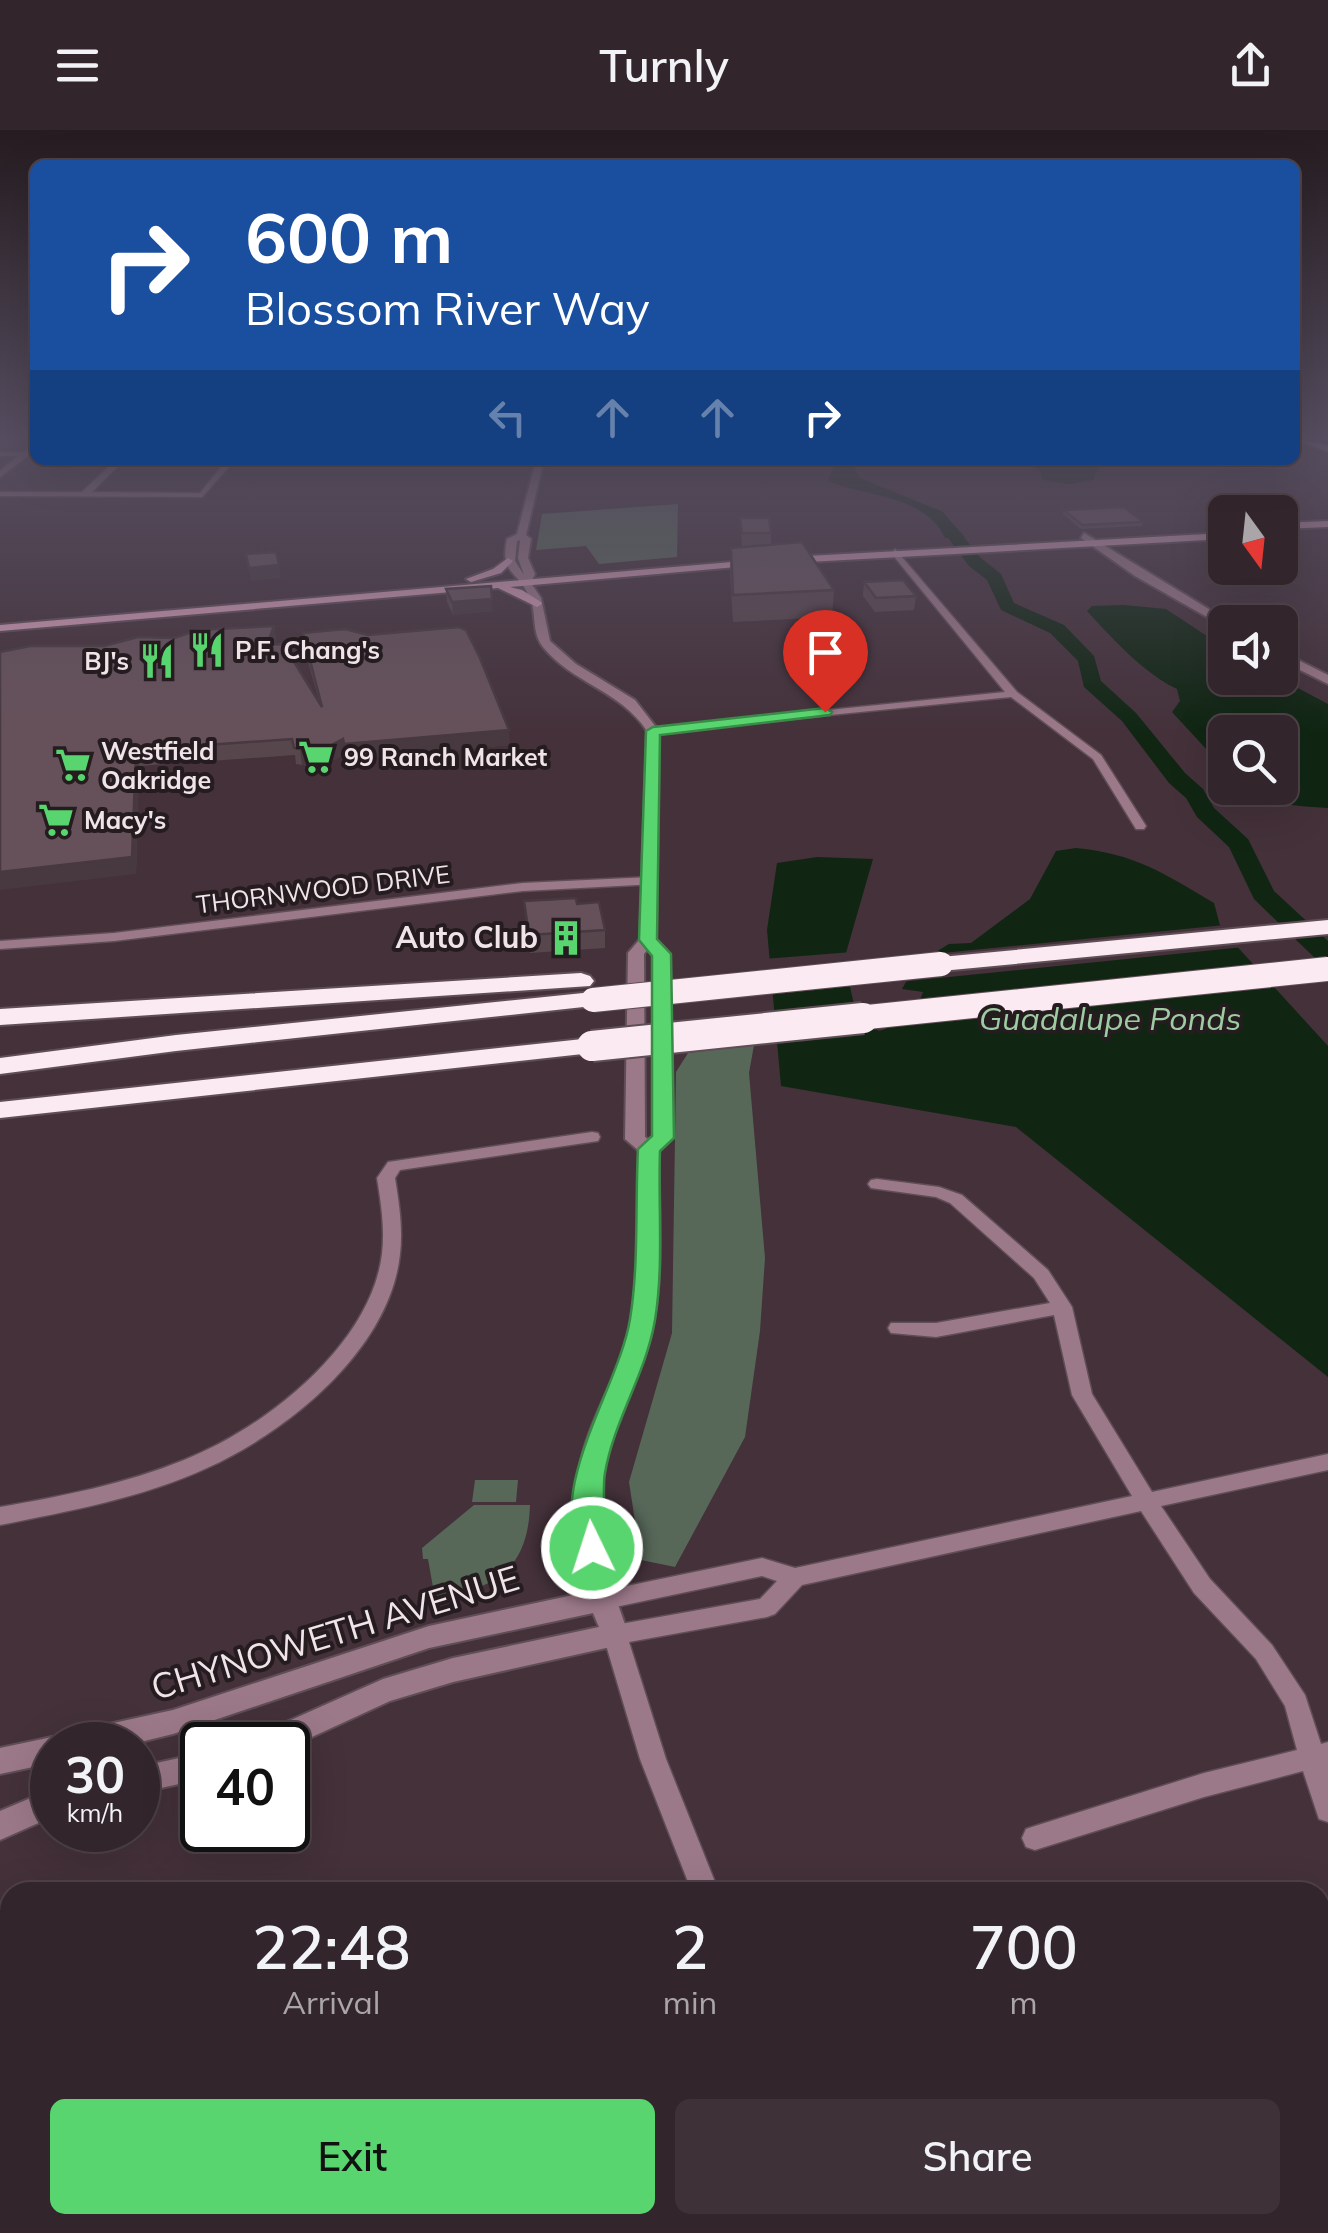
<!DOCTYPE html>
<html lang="en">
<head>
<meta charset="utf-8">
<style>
  :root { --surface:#33252c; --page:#3e3138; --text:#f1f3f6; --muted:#a9a5a9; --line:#4e4248; --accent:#59d56f }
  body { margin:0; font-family:Mulish,sans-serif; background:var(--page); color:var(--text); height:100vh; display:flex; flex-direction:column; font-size:38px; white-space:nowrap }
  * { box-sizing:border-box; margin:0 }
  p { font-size:32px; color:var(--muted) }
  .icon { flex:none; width:55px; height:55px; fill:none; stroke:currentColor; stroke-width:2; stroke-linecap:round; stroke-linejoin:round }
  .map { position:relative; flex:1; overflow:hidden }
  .sheet { position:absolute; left:0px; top:1752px; width:1330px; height:352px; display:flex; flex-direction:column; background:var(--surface); border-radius:30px 30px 0 0; box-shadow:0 10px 40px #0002,0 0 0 2px var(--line) }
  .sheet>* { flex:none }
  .top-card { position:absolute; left:30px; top:30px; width:1270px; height:305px; border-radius:15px; box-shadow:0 10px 40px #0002,0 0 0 2px var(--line); background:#1a4fa0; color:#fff; overflow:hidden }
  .needle { width:65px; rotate:165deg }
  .fabs { position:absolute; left:1208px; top:365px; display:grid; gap:20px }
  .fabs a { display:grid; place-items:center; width:90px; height:90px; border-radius:15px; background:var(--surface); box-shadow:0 10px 40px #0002,0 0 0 2px var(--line); font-size:50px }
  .speed { position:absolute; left:30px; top:1592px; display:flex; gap:20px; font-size:50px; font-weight:700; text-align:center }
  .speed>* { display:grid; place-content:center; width:130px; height:130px; border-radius:50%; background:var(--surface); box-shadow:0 10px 40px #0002,0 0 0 2px var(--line); line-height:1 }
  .speed small { font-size:25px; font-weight:400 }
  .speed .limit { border:5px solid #111; border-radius:15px; background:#fff; color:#111 }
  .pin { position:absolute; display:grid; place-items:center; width:85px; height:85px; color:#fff; margin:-102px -42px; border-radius:50% 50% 50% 0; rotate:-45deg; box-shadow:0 0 10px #0007 }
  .pin .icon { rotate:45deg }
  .me { position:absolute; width:110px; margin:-55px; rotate:356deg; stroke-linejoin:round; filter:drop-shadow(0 0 8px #0008) }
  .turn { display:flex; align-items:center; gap:35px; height:210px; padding:0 50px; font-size:45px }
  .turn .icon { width:130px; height:130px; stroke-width:2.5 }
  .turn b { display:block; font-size:70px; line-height:85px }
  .lanes { display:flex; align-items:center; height:95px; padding:0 50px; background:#0003; justify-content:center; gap:50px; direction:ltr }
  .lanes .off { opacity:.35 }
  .eta { display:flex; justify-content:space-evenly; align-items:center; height:170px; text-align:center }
  .eta b { font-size:60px; font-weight:600; line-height:70px }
  .button { display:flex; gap:20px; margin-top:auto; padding:20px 50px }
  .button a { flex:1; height:115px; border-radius:15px; background:var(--accent); color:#111; font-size:40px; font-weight:600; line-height:115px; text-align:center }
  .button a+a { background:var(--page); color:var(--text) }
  header { display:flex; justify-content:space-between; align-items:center; height:130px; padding:0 50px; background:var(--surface); font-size:45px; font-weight:600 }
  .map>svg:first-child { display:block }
  .green { fill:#576859 }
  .water { fill:#102613 }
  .pier { fill:#44313a }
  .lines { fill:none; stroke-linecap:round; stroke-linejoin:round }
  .river { fill:#102613; fill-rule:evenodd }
  .minor-casing { stroke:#604e56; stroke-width:3 }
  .tertiary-casing { stroke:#604e56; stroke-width:4 }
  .secondary-casing { stroke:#604e56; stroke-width:4 }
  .primary-casing { stroke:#604e56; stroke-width:4 }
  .motorway-casing { stroke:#604e56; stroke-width:4 }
  .minor { fill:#9c7989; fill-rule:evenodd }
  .tertiary { fill:#9c7989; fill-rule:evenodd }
  .secondary { fill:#d49db6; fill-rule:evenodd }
  .primary { fill:#f7bed8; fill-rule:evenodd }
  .motorway { fill:#fbeaf1; fill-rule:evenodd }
  .motorway-bridge-far1-casing { stroke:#604e56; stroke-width:26; stroke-linecap:butt }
  .motorway-bridge-casing { stroke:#604e56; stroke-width:34; stroke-linecap:butt }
  .motorway-bridge-far1 { stroke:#fbeaf1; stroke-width:24 }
  .motorway-bridge { stroke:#fbeaf1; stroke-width:30 }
  .wall { fill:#58464d }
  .shaded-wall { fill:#47393f }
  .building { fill:#66515a; stroke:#47393f; stroke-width:2.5 }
  .route { fill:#59d56f; stroke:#3a8a48; stroke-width:2.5 }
  .labels { text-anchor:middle; stroke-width:8; stroke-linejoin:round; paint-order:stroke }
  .far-poi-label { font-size:25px; font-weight:bold; fill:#f0e4e9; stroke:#251c20; text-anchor:start }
  .far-street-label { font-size:25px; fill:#f0e4e9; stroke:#251c20 }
  .poi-label { font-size:30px; font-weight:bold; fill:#f0e4e9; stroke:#251c20; text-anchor:end }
  .water-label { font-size:32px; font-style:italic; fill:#9ecca2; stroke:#251c20 }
  .near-street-label { font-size:35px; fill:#f0e4e9; stroke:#251c20 }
</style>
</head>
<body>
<header><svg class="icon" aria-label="menu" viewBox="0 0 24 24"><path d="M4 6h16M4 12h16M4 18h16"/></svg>Turnly<svg class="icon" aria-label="share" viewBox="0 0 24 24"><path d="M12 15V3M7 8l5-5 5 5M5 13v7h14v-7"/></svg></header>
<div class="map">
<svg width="1328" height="2103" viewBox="0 0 1328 2103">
  <rect width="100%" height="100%" fill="#44313a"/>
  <path class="green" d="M 678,374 L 677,427 L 599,434 L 586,416 L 536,420 L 542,384 Z
    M 754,915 L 749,943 L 765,1128 L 760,1201 L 745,1307 L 675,1437 L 641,1430 L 629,1352 L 672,1203 L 676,942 L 688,923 Z
    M 475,1350 L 518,1350 L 516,1372 L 472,1372 Z
    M 474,1375 L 530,1375 C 528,1441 494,1458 435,1469 L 428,1429 L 423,1429 L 422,1418 Z"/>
  <path class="water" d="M 830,330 L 851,330 L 860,348 L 941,381 L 965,407 L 945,408 C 925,365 866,367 828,351 L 834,336 Z
    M 1022,330 L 1102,330 L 1093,350 L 1070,354 L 1043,350 L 1040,341 Z
    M 1124,475 L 1166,479 L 1225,518 L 1225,548 L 1279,548 L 1328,574 L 1328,678 C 1299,676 1274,676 1250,658 L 1280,658 L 1280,602 L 1225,602 L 1225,638 L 1220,634 L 1172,582 L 1180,571 L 1177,559 C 1142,542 1113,509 1087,481 L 1092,476 Z
    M 1076,718 C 1136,724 1163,743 1214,773 L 1221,799 L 1328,916 L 1328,1247 L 1016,997 L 781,956 L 767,800 L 777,733 L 817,727 L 873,729 L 844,830 L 857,888 L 879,901 C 899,895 916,883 923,862 L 902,859 L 916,834 L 949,814 L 971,813 L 1030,769 L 1056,721 Z"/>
  <path class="pier" d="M 1225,795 L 1244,817 L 900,852 L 912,831 L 922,825 Z
    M 852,822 L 849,830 L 855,856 L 767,865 L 764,829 Z"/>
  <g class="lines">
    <path class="river" d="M 922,376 L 943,382 L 981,428 L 1001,444 L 1014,473 L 1064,495 L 1094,526 L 1101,551 L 1136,583 L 1185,643 L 1203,659 L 1214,678 L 1248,709 L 1274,761 L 1328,811 L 1328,834 L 1319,832 L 1254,769 L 1229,717 L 1197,687 L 1186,668 L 1169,653 L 1122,591 L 1084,557 L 1078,531 L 1050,503 L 1001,480 L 987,450 L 969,436 L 933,388 L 922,382 Z"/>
    <defs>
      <path id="minor" d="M 35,314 L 35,320 L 0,347 L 0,341 L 18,326 L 0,326 L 0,322 L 23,322 Z
        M 116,330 L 124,330 L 92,362 L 200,363 L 227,330 L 235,330 L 202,367 L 0,366 L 0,362 L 82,362 Z
        M 895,419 L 1017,562 L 1101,625 L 1146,696 L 1144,699 L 1136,699 L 1093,629 L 1011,567 L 649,603 L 647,601 L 653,598 L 1005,562 L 892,424 Z
        M 651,747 L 656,748 L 656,754 L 523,761 L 114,811 L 0,819 L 0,811 L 114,803 L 523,753 Z
        M 592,1002 L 598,1003 L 600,1007 L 598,1011 L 400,1040 L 395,1048 C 399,1073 403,1098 400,1124 C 390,1219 289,1301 207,1338 C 142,1368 70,1381 0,1395 L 0,1377 C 63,1366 125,1354 184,1330 C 265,1298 371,1215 382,1124 C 385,1098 381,1073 377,1048 L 388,1032 Z
        M 877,1049 L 939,1057 L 962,1065 L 1048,1140 L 1072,1177 L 1092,1264 L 1152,1362 L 1328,1324 L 1328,1340 L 1161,1376 L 1210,1449 L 1272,1515 L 1305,1565 L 1321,1614 L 1328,1612 L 1328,1692 L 1319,1689 L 1303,1641 L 1204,1667 L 1035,1720 L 1026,1717 L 1022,1708 L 1026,1699 L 1035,1696 L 1204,1643 L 1297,1620 L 1285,1576 L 1256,1529 L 1194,1463 L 1141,1381 L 802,1455 L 775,1484 L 767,1487 L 629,1512 L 666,1629 L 719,1762 L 692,1762 L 640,1629 L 603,1505 L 607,1498 L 615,1495 L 760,1469 L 777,1451 L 762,1446 L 601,1480 L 593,1477 L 589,1470 L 593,1463 L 762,1428 L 795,1438 L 1132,1366 L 1072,1265 L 1054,1185 L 936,1207 L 891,1203 L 888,1198 L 891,1193 L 936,1193 L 1050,1173 L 1034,1148 L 950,1073 L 936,1067 L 871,1058 L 868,1054 L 871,1050 Z
        M 353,2095 L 411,2095 L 408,2103 L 350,2103 Z"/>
      <path id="tertiary" d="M 536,330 L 544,330 L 526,405 L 531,409 L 528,428 L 535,444 L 531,453 L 541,468 L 550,511 L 576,534 L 635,570 L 659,601 L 656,809 L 670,824 L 673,1008 L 659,1021 C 658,1081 665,1145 651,1204 C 643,1239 624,1270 613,1304 C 589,1372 604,1440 629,1505 L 625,1513 L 615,1516 L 453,1552 L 390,1571 L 288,1618 L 288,1615 L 251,1615 L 255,1606 L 383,1549 L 453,1528 L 599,1497 L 593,1483 L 429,1518 L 173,1604 L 128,1615 L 52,1615 L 52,1633 L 0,1644 L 0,1618 L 52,1607 L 60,1610 L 72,1602 L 173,1580 L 429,1496 L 587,1462 C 572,1410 570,1355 589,1304 C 601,1270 620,1239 629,1204 C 643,1145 637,1081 639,1021 L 625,1009 L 628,823 L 640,809 L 647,601 C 621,561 572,553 543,517 C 530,500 538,481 528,464 C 515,439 500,443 507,409 L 517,404 ZM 520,410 L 518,428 L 524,445 L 515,431 L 517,411 ZM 648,819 L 654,825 L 653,1006 L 649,1010 L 645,1007 L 644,824 Z
        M 1084,403 L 1230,492 L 1221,495 L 1135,446 L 1081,408 Z
        M 1280,521 L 1328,545 L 1328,554 L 1280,530 Z
        M 202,1623 L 202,1649 L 138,1663 L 138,1637 Z
        M 52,1659 L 52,1687 L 0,1710 L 0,1681 Z"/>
      <path id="secondary" d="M 1328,391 L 1328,397 L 1280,399 L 1280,393 Z
        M 1225,403 L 1225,409 L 789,433 L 784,430 L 789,427 Z
        M 508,428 L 513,431 L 501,443 L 471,452 L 466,449 L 493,439 Z
        M 755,430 L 759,435 L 510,457 L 522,460 L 541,472 L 542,474 L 537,477 L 498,458 L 0,501 L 0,495 Z"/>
      <path id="primary" d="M 1298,309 L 1328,315 L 1328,322 L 1299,311 Z"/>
      <path id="motorway" d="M 1328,790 L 1328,804 L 941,841 L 929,834 L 941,827 Z
        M 581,843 L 590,846 L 594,851 L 590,856 L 0,895 L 0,879 Z
        M 593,862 L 602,865 L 606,870 L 602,875 L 176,921 L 0,944 L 0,928 L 176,905 Z
        M 592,908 L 601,910 L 605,916 L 601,922 L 0,988 L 0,972 Z"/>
    </defs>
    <use href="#minor" class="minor-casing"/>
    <use href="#tertiary" class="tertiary-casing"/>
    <use href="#secondary" class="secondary-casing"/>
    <use href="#primary" class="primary-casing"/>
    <use href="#motorway" class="motorway-casing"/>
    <use href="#minor" class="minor"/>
    <use href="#tertiary" class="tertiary"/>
    <use href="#secondary" class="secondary"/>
    <use href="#primary" class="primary"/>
    <use href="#motorway" class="motorway"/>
    <defs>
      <path id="motorway-bridge-far1" d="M 593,870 L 941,834
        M 839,890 L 1328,839"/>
      <path id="motorway-bridge" d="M 592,916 L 863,888"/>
    </defs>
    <use href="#motorway-bridge-far1" class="motorway-bridge-far1-casing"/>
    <use href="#motorway-bridge" class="motorway-bridge-casing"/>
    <use href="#motorway-bridge-far1" class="motorway-bridge-far1"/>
    <use href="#motorway-bridge" class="motorway-bridge"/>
  </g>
  <path class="wall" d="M 1064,380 L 1143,392 L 1142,396 L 1081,399 L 1063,384 Z
    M 740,388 L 771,403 L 771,415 L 834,460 L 832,487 L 733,492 L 730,444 L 731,418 L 758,416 L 742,416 Z
    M 864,452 L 916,466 L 914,480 L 875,482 L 863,466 Z
    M 446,459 L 493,481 L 453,485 L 447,472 Z
    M 274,496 L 276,510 L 274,514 L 319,571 L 304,517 L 303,503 L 510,615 L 346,630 L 345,624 L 330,632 L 302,635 L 296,634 L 295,625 L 139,636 L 136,744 L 104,516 Z
    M 524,771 L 577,774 L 605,800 L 605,818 L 530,823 Z"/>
  <path class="shaded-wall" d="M 939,330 L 966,330 L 939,333 Z
    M 279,435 L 281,448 L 251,451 L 249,438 Z
    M 492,469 L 493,481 L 453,485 L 452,472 Z
    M 274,496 L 276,510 L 269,530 L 267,515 Z
    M 509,600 L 510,615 L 346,630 L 344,614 Z
    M 343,609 L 345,624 L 330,632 L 302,635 L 300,619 Z
    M 136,620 L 139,636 L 136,744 L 0,760 L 0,742 Z"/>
  <path class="building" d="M 1124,377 L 1143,392 L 1082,395 L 1064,380 Z
    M 740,388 L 769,388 L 771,403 L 742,403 Z
    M 802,412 L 834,460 L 733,465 L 731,418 Z
    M 276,422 L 279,435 L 249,438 L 246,424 Z
    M 903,450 L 916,466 L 876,468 L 864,452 Z
    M 491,456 L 492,469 L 452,472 L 446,459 Z
    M 274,496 L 267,515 L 283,514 L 322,577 L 303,503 L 345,499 L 368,505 L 459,497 L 466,500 L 480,528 L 509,600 L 344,614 L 343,609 L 328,617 L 300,619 L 294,618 L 292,609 L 136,620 L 132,727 L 0,742 L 0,522 L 30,516 L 104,516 L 138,507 L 174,508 L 198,500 Z
    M 576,768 L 577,774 L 599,772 L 605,800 L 529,805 L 524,771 Z"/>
  <linearGradient id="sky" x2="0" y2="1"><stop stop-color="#251b20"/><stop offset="0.51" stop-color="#564e60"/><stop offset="1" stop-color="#564e60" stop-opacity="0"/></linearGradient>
  <rect width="1328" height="604" fill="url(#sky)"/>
  <path class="route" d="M 825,578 L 832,582 L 830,585 L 660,605 L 657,809 L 671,824 L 674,1008 L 660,1021 C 658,1076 664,1136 655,1190 C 646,1244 614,1290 605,1343 C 601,1364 609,1412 602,1426 L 592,1429 L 581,1426 C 545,1357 619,1258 630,1189 C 639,1134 635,1074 638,1019 L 652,1006 L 652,826 L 639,810 L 646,601 L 653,597 Z"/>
  <defs>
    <symbol id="restaurant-bare" viewBox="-9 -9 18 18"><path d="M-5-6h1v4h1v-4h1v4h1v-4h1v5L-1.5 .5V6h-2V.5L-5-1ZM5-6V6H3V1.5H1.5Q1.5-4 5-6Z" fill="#59d56f" stroke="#251c20" stroke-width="2.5" paint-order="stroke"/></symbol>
    <symbol id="supermarket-bare" viewBox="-9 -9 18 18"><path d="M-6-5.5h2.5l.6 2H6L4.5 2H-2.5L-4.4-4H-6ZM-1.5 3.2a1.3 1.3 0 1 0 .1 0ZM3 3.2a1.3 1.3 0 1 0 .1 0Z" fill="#59d56f" stroke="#251c20" stroke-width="2.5" paint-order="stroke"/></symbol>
    <symbol id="building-bare" viewBox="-9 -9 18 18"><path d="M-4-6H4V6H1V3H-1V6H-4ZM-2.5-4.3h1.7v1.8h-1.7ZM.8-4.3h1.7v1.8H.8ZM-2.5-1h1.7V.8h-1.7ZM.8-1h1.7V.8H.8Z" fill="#59d56f" stroke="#251c20" stroke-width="2.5" paint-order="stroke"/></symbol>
  </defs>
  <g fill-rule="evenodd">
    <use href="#restaurant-bare" x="182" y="495" width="50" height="50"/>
    <use href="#restaurant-bare" x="132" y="506" width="50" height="50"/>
    <use href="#supermarket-bare" x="291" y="602" width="50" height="50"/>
    <use href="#supermarket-bare" x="48" y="610" width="50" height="50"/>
    <use href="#supermarket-bare" x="31" y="665" width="50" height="50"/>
    <use href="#building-bare" x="541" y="783" width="50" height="50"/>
  </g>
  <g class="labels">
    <g class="far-poi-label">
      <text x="235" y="529">P.F. Chang's</text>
      <text x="129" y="540" text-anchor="end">BJ's</text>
      <text x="101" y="630">Westfield<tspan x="101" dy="29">Oakridge</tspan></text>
      <text x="344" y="636">99 Ranch Market</text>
      <text x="84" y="699">Macy's</text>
    </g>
    <g class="far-street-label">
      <text transform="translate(323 759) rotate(-7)" y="9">THORNWOOD DRIVE</text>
    </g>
    <g class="poi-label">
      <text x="538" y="818">Auto Club</text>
    </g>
    <g class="water-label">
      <text x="1110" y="900">Guadalupe Ponds</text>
    </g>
    <g class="near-street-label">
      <text transform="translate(335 1503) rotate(-17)" y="12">CHYNOWETH AVENUE</text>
    </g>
  </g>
</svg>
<div class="fabs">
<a><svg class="needle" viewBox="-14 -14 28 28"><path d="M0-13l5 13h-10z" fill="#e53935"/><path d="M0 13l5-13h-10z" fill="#a9a5a9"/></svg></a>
<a><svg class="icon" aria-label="sound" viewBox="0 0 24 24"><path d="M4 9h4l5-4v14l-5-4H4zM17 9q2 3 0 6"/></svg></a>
<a><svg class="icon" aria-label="search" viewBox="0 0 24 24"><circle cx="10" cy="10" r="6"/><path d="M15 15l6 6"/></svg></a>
</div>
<div class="speed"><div>30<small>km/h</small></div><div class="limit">40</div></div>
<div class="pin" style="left:825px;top:582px;background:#d93025"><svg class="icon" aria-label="arrive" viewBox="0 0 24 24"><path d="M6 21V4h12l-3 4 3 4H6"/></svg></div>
<svg class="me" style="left:592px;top:1418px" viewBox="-20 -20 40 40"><circle r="17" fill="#59d56f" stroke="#fff" stroke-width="3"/><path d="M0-11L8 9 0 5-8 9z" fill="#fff"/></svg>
<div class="top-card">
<div class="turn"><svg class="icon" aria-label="right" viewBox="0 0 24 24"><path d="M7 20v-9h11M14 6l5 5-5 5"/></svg><div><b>600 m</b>Blossom River Way</div></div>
<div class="lanes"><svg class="icon off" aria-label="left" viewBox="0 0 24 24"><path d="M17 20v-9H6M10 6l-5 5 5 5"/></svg><svg class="icon off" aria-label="ahead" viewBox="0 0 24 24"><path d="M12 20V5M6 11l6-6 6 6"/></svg><svg class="icon off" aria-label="ahead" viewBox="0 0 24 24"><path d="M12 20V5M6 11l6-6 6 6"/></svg><svg class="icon" aria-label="right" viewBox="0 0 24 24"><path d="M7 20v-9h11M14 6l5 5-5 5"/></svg></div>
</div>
<section class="sheet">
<div class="eta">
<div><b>22:48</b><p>Arrival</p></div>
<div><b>2</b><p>min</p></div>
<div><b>700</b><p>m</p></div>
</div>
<div class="button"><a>Exit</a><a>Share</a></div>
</section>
</div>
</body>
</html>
